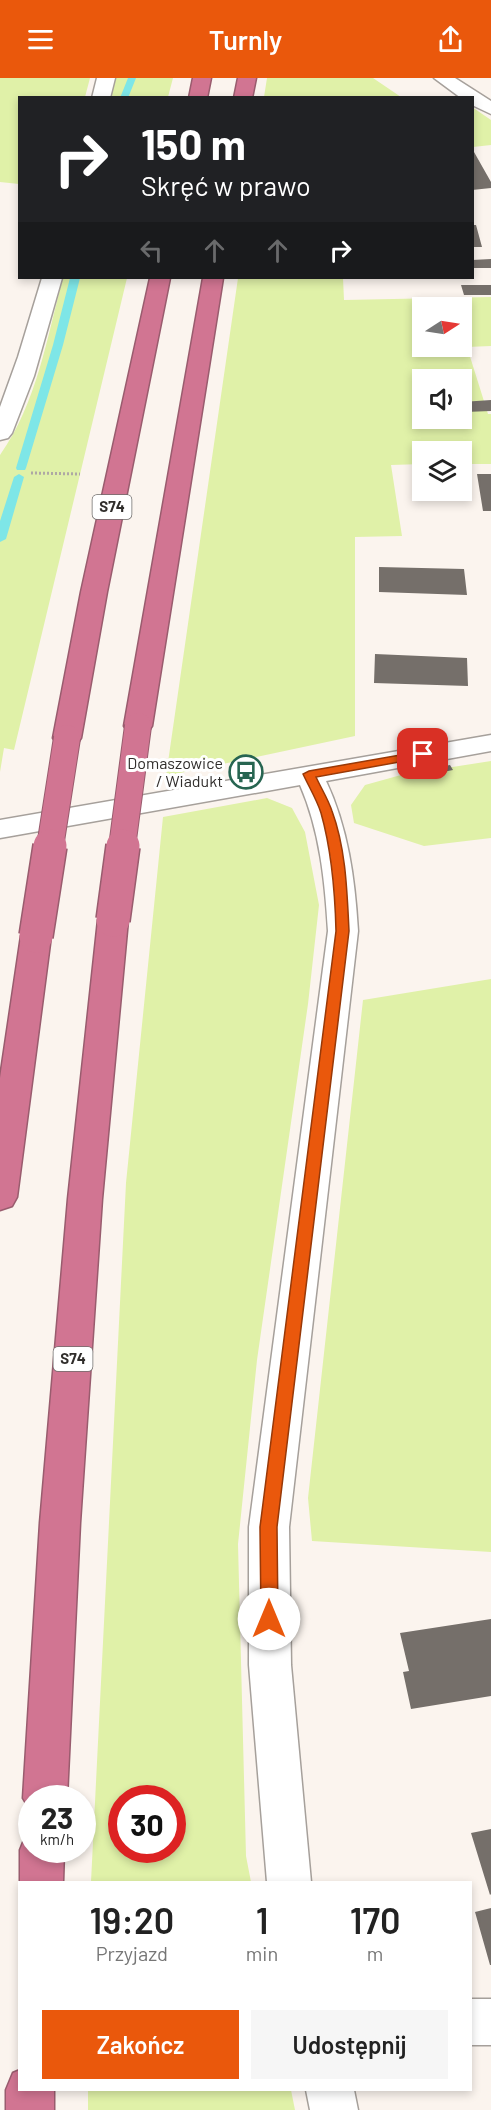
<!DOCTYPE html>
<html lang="pl">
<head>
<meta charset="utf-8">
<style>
  :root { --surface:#fff; --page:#f6f6f6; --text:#222; --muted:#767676; --accent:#ea580c }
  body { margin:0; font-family:Barlow,sans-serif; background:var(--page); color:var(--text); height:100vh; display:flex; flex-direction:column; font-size:22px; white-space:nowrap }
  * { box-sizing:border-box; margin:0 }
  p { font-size:20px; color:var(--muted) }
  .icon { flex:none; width:33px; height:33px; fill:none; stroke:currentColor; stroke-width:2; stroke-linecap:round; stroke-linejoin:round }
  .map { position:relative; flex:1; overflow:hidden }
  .side { position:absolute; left:18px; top:1803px; width:454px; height:210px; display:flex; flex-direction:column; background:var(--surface); border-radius:0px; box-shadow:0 3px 9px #0003 }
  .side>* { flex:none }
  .banner { position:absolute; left:18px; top:18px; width:456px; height:183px; border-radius:0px; box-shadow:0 3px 9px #0003; background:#202124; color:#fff; overflow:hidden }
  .needle { width:39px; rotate:78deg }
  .fabs { position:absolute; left:412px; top:219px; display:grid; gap:12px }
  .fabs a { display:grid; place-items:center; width:60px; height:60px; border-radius:0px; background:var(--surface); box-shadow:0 3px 9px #0003; font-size:30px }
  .speed { position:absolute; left:18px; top:1707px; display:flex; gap:12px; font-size:30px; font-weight:700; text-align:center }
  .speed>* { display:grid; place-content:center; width:78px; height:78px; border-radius:50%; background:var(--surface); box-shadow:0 3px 9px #0003; line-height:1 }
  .speed small { font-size:15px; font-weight:400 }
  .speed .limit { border:9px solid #d22; background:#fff; color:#111 }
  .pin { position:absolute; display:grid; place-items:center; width:51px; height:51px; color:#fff; margin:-26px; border-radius:12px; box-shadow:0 3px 9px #0006 }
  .me { position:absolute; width:66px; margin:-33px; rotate:0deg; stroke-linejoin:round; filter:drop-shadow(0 0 4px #0008) }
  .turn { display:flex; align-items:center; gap:21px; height:126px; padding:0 24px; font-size:27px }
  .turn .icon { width:78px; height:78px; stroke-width:2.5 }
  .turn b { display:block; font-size:42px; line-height:51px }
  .lanes { display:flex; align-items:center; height:57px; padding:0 24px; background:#0003; justify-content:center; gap:30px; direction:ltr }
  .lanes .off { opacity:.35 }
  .eta { display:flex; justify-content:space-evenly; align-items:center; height:102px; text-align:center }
  .eta b { font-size:36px; font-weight:600; line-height:42px }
  .cta { display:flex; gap:12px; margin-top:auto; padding:12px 24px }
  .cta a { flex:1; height:69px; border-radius:0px; background:var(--accent); color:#fff; font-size:24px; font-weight:600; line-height:69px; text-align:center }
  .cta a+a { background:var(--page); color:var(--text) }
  header { display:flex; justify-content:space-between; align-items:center; height:78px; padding:0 24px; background:var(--accent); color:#fff; font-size:27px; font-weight:600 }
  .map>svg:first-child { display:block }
  .green { fill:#e0f1a8; fill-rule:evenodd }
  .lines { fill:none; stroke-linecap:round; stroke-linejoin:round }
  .stream { fill:#7ee6e7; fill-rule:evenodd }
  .building { fill:#756f6a }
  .minor-casing { stroke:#a6a09b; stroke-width:3 }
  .highway-casing { stroke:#995c6e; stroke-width:3 }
  .path { stroke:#aea8a4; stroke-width:3; stroke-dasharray:2 2; stroke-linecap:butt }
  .minor { fill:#fff; fill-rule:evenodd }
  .highway { fill:#d17592; fill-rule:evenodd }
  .highway-bridge-far1-casing { stroke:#995c6e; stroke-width:28; stroke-linecap:butt }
  .highway-bridge-casing { stroke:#995c6e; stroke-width:36; stroke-linecap:butt }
  .highway-bridge-far1 { stroke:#d17592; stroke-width:26 }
  .highway-bridge { stroke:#d17592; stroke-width:33 }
  .route { fill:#ea580c; stroke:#983908; stroke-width:1.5 }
  .labels { text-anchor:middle; stroke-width:6; stroke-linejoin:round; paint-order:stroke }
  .shield { fill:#fff; stroke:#6e6c6b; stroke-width:1.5 }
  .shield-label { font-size:15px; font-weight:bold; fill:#302d2b }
  .poi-label { font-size:16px; fill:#302d2b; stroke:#fff; text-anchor:end }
</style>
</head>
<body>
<header><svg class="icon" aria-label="menu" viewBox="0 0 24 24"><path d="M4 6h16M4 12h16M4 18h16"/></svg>Turnly<svg class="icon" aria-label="share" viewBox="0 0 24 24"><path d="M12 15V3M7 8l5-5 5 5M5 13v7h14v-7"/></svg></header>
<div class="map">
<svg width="491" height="2032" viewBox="0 0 491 2032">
  <rect width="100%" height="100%" fill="#fbf4ee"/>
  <path class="green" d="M 0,0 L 90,0 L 85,19 L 20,20 L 19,106 L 0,104 Z
    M 116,0 L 173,0 L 168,19 L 111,19 Z
    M 267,0 L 373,0 L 401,19 L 264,19 Z
    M 472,29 L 491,42 L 491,67 L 473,69 Z
    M 63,200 L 127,200 L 14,672 L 4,670 L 0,694 L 0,377 C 37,325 47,259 63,200 Z
    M 238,200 L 343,200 L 344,222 L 491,219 L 491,268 L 467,269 L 488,336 L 491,336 L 491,386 L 462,386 L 462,374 L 423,374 L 423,386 L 391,387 L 402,458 L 355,459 L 355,658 L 166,698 ZM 423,230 L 462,230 L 462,268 L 423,268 ZM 423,302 L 462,302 L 462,340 L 423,340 Z
    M 491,683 L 491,760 L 424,768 L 354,745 L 351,727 L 365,707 L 401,697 Z
    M 267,720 L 292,730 L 305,754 L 319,827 L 308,926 L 257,1282 L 238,1466 L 246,1778 L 251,1804 L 91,1804 L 126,1105 L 163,739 ZM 122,1720 L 172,1720 L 172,1772 L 122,1772 Z
    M 491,901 L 491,1474 L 312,1463 L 308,1420 L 363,922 Z
    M 88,2012 L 291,2012 L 295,2032 L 88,2032 Z"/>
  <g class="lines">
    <path class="stream" d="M 128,0 L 136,0 L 128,20 L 120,20 Z
      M 70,200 L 80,200 L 63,267 L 26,390 L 25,392 L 17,392 L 16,390 L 53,267 Z
      M 19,396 L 24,399 L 6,461 L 0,464 L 0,443 L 14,399 Z"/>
  </g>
  <path class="building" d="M 474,74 L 491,104 L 491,110 L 472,112 Z
    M 472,147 L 476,147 L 482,169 L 472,169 Z
    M 491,181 L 491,190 L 472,190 L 472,182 Z
    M 461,207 L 491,207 L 491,217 L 464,217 Z
    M 491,322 L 491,333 L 465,334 L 462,324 Z
    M 416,394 L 423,394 L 423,407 L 417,407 Z
    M 477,396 L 491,396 L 491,433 L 483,433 Z
    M 379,489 L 464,491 L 467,517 L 379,514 Z
    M 375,576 L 467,580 L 468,608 L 374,605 Z
    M 450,687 L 453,692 L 438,695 L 435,690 Z
    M 491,1541 L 491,1618 L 411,1631 L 403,1594 L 409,1593 L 400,1555 Z
    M 491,1751 L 491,1816 L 490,1817 L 471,1755 Z
    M 491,1830 L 491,1887 L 490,1887 L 475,1834 Z"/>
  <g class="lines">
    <defs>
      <path id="minor" d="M 97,0 L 115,0 L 110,20 L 92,20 Z
        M 434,0 L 455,0 L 491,23 L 491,36 L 472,27 L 472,20 L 461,20 Z
        M 42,200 L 62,200 L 34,298 L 12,355 L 8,360 L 0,362 L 0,329 L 18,279 Z
        M 491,657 L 491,673 L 326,703 C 348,750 355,801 358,853 L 289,1449 L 291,1587 L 311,1804 L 267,1804 L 249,1587 L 249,1449 L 328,853 C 325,803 320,753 300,707 L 0,760 L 0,742 Z
        M 471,1921 L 491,1921 L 491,1967 L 471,1967 Z
        M 306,2012 L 354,2012 L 358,2032 L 310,2032 Z"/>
      <path id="highway" d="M 193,0 L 211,0 L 207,20 L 189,20 Z
        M 238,0 L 256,0 L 252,20 L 234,20 Z
        M 150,200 L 170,200 L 107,514 L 81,660 L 77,666 L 67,668 L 57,666 L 53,660 L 81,514 Z
        M 203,200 L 223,200 L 152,648 L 148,654 L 138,656 L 128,654 L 124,648 Z
        M 113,832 L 124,835 L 128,842 L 102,1121 L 80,1445 L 67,1720 L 32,1720 L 32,1735 L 23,1720 L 40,1445 L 68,1121 L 98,842 L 102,835 Z
        M 36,848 L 47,851 L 51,858 L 17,1119 L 12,1128 L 0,1132 L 0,1000 L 21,858 L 25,851 Z
        M 32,1755 L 32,1772 L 64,1772 L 63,1804 L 20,1806 L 20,1772 L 26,1757 Z
        M 20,1992 L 20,2012 L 54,2012 L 54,2032 L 6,2032 L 6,2012 L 13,1995 Z"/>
    </defs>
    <use href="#minor" class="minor-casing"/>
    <use href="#highway" class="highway-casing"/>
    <path class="path" d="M 31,395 L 80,396"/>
    <use href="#minor" class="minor"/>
    <use href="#highway" class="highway"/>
    <defs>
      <path id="highway-bridge-far1" d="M 50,769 L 67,660
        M 122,769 L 138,648"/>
      <path id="highway-bridge" d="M 113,842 L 123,768
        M 36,858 L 50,768"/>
    </defs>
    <use href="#highway-bridge-far1" class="highway-bridge-far1-casing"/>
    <use href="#highway-bridge" class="highway-bridge-casing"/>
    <use href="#highway-bridge-far1" class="highway-bridge-far1"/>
    <use href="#highway-bridge" class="highway-bridge"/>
  </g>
  <path class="route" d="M 423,673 L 427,674 L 427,679 L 316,699 C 321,710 328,721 332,733 C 346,771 347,813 349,853 L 277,1449 L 278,1541 L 275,1547 L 269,1549 L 263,1547 L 261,1541 L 260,1449 L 336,853 C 335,813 332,774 321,735 C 317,722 309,709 303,696 L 309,693 Z"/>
  <defs>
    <symbol id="bus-ring" viewBox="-11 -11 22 22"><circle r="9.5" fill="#fff" stroke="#276551" stroke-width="1.5"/><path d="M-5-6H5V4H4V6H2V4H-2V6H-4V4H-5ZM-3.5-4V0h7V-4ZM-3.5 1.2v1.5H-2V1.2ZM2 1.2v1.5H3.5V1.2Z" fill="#276551"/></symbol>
  </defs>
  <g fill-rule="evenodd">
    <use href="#bus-ring" x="227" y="675" width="38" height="38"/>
  </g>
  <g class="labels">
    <g class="shield">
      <rect x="92.5" y="417" width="39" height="24" rx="4.5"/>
      <rect x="53.5" y="1269" width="39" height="24" rx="4.5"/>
    </g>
    <g class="shield-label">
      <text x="112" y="434">S74</text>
      <text x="73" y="1286">S74</text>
    </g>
    <g class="poi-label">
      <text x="223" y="691">Domaszowice<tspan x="223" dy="18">/ Wiadukt</tspan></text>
    </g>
  </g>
</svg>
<div class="fabs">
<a><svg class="needle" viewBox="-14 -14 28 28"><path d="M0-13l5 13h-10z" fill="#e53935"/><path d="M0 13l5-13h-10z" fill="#767676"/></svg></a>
<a><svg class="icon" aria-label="sound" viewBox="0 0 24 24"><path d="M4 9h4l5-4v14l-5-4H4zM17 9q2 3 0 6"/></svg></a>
<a><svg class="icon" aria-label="layers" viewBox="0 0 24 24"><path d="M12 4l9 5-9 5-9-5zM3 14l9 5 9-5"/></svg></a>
</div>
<div class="speed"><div>23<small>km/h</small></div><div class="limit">30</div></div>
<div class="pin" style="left:423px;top:676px;background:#d93025"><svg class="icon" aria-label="arrive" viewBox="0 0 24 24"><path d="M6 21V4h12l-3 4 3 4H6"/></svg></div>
<svg class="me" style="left:269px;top:1541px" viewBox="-20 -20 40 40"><circle r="19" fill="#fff"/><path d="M0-13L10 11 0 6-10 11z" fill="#ea580c"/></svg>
<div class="banner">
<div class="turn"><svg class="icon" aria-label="right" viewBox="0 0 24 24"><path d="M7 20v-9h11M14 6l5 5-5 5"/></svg><div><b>150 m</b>Skręć w prawo</div></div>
<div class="lanes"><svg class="icon off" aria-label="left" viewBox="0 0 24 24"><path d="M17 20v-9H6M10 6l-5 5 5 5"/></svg><svg class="icon off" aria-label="ahead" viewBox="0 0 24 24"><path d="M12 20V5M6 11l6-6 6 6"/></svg><svg class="icon off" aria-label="ahead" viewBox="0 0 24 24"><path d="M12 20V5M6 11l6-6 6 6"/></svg><svg class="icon" aria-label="right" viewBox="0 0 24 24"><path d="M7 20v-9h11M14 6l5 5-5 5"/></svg></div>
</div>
<section class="side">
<div class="eta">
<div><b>19:20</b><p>Przyjazd</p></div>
<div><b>1</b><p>min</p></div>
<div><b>170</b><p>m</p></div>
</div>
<div class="cta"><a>Zakończ</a><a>Udostępnij</a></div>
</section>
</div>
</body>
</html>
